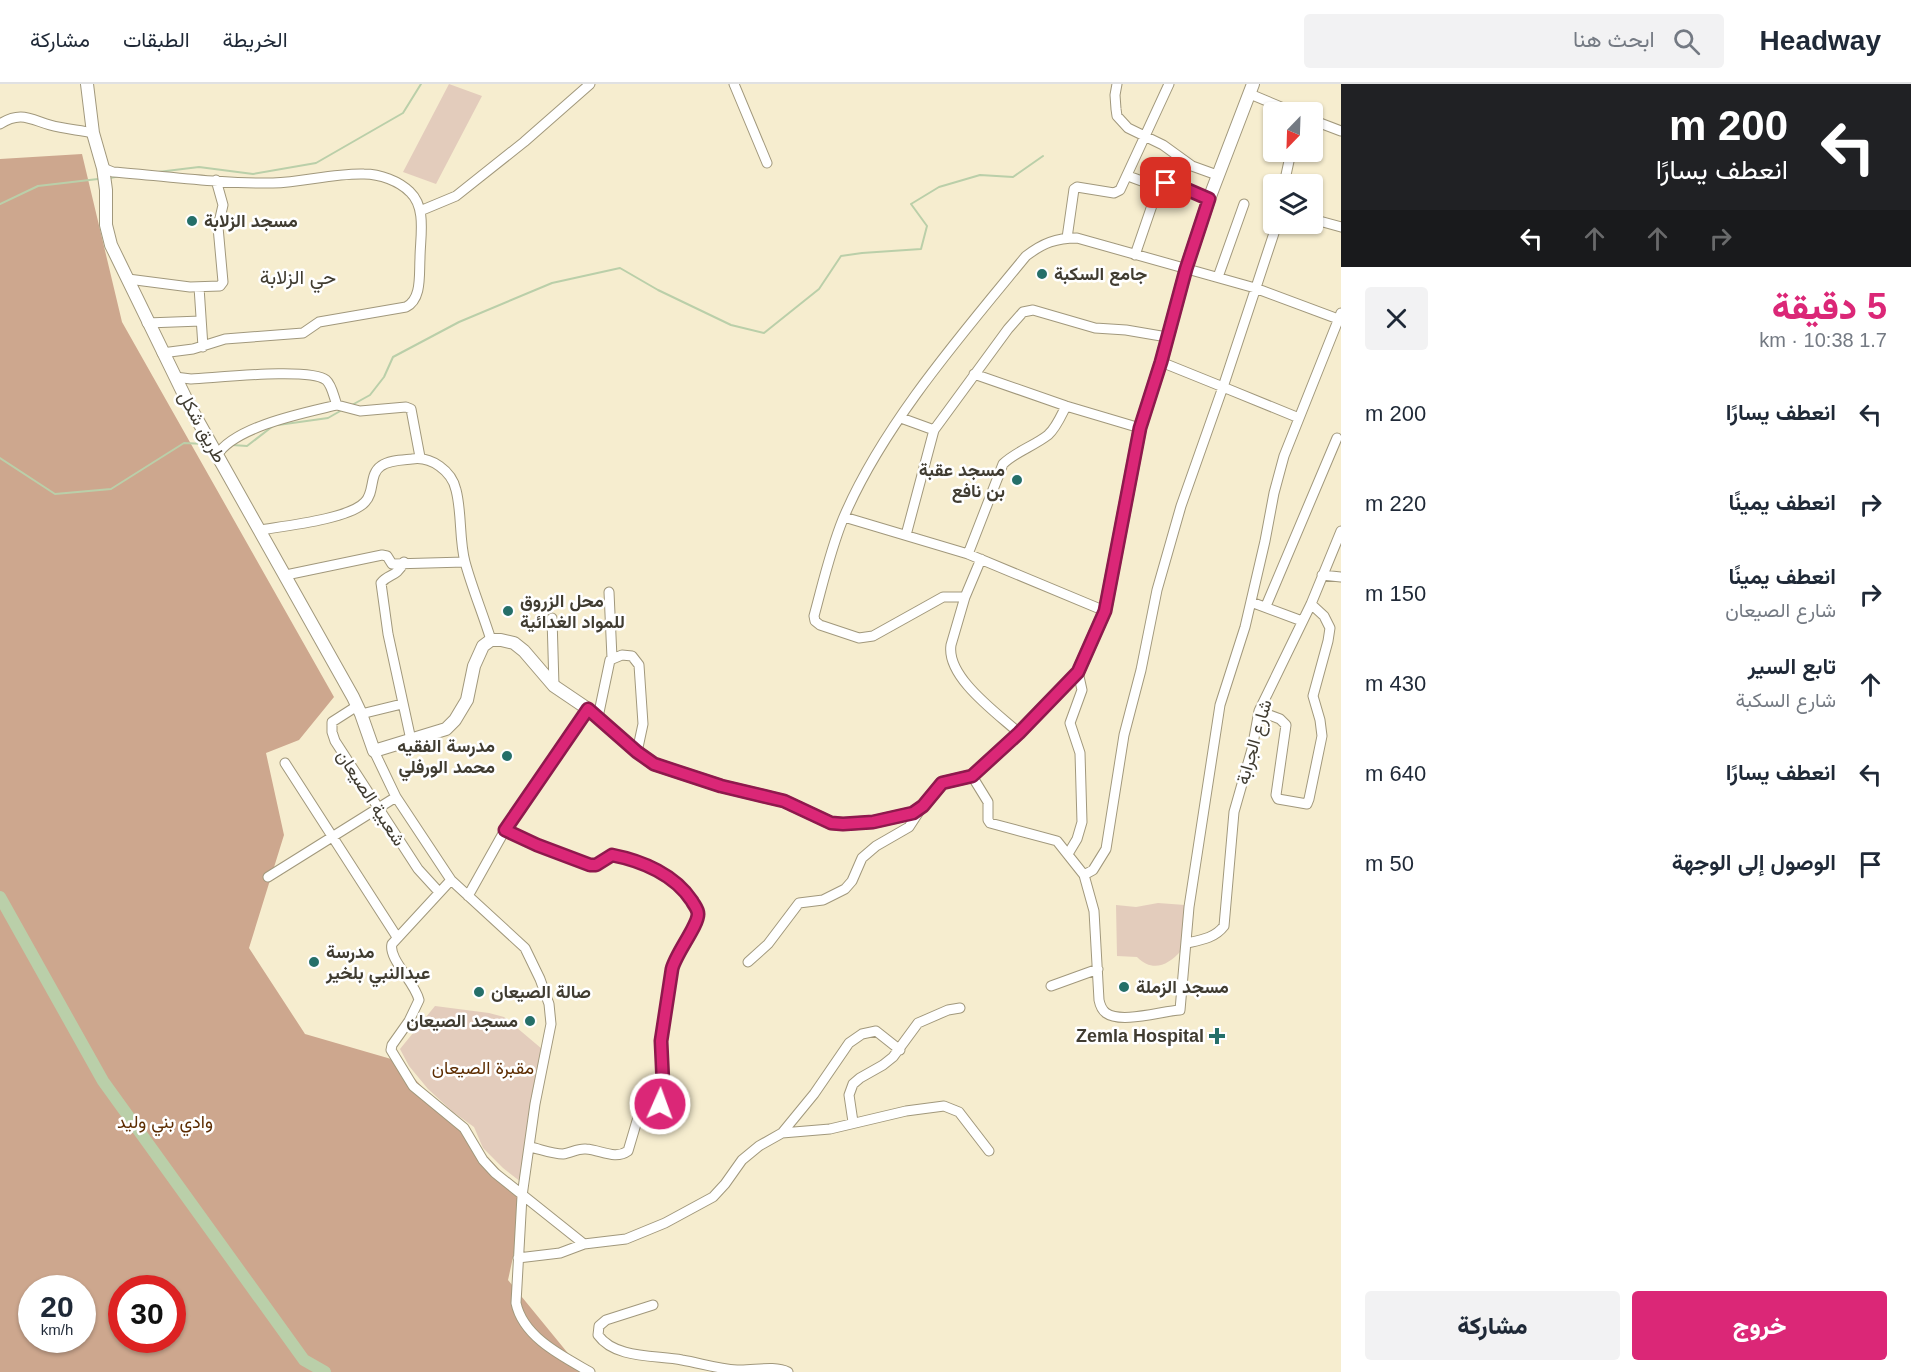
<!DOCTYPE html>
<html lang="ar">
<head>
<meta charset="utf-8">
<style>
  :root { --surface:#fff; --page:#f2f2f3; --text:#1f2937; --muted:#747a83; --line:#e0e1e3; --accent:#db2777 }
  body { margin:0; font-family:Helvetica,Vazirmatn,sans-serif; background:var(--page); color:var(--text); direction:rtl; height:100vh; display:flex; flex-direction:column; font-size:22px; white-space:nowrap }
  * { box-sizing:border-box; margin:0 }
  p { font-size:20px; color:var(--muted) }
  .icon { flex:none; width:33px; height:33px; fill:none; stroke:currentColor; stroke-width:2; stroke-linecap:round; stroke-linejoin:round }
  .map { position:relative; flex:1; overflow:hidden; direction:ltr }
  .panel { display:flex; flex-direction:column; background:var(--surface); width:570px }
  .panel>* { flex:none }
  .guide { background:#202124; color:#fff; overflow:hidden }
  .needle { width:39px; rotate:203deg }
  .buttons { position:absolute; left:1263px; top:18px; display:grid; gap:12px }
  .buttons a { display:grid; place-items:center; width:60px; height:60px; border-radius:6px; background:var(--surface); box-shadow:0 2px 4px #0004; font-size:30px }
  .speed { position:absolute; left:18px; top:1191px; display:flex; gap:12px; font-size:30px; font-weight:700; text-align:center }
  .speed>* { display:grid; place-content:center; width:78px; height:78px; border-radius:50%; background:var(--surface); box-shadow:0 2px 4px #0004; line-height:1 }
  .speed small { font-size:15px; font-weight:400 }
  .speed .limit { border:9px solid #d22; background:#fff; color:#111 }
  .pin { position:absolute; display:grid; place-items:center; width:51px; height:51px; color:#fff; margin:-26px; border-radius:12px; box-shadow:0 3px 9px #0006 }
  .me { position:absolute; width:66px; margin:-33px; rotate:2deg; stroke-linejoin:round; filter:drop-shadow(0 0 4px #0008) }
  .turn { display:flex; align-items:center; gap:21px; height:126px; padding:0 24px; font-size:27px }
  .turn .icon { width:78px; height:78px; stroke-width:2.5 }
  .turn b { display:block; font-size:42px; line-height:51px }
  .lanes { display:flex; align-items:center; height:57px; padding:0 24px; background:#0003; justify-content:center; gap:30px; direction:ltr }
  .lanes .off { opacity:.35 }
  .round { display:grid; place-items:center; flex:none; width:63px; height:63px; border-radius:6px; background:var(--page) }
  .head { display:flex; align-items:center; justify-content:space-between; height:102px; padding:0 24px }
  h1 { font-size:36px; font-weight:800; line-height:45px; color:var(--accent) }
  .action { display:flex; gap:12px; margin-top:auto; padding:12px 24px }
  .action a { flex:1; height:69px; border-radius:6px; background:var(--accent); color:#fff; font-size:24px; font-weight:800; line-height:69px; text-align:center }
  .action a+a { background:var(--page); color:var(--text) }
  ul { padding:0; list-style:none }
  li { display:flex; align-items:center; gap:18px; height:90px; padding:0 24px }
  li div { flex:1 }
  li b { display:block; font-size:22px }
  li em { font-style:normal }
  header { display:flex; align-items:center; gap:36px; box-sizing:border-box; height:84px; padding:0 30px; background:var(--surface); border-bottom:2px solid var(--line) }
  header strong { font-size:28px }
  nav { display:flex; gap:33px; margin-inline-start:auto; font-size:21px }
  .search { width:420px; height:54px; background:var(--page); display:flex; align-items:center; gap:15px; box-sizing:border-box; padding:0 21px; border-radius:6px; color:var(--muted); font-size:22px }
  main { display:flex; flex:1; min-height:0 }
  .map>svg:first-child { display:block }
  .green { fill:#e3ccbc }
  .forest { fill:#cda78e; fill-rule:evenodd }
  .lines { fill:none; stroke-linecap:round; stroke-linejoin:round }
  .stream { stroke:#bacfa9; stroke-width:2 }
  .river { stroke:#bacfa9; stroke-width:12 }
  .minor-casing { stroke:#a1987c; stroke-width:11 }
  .major-casing { stroke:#a1987c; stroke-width:14 }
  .minor { stroke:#fff; stroke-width:9 }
  .major { stroke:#fff; stroke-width:12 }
  .route-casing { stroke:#8e194d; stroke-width:15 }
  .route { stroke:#db2777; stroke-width:10 }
  .poi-dot { fill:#256f69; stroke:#fff; stroke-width:2 }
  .labels { text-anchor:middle; stroke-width:5; stroke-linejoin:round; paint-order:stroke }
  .poi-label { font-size:18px; font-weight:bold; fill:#403c31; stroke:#fff; text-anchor:start }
  .street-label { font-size:18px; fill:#403c31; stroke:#fff }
  .park-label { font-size:18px; fill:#5d2d02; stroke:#fff }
  .neighbourhood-label { font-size:20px; fill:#403c31; stroke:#fff }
</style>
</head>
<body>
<header>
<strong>Headway</strong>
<div class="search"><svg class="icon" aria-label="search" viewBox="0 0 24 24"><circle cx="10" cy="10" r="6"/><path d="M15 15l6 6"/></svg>ابحث هنا</div>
<nav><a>الخريطة</a><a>الطبقات</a><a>مشاركة</a></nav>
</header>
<main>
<section class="panel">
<div class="guide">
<div class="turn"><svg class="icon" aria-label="left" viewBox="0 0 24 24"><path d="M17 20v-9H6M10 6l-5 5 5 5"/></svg><div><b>200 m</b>انعطف يسارًا</div></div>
<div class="lanes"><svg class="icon" aria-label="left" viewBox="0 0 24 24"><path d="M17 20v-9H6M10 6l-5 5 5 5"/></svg><svg class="icon off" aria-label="ahead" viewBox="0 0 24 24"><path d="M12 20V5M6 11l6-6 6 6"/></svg><svg class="icon off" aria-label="ahead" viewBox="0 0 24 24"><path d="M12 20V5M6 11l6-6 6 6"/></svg><svg class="icon off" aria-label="right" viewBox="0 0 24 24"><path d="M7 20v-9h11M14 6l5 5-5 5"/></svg></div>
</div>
<div class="head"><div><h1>5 دقيقة</h1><p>1.7 km · 10:38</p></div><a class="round"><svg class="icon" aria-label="close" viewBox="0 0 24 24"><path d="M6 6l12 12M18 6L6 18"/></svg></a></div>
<ul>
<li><svg class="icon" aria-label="left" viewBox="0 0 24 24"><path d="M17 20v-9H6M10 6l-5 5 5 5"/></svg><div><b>انعطف يسارًا</b></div><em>200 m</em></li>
<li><svg class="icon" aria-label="right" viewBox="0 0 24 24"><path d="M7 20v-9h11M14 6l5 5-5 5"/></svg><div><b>انعطف يمينًا</b></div><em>220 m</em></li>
<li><svg class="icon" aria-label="right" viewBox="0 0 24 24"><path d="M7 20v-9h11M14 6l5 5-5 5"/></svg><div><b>انعطف يمينًا</b><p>شارع الصيعان</p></div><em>150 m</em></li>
<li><svg class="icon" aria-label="ahead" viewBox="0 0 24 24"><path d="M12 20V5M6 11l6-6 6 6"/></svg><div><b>تابع السير</b><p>شارع السكبة</p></div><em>430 m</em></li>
<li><svg class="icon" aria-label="left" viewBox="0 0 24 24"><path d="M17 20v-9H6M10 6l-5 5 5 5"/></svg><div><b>انعطف يسارًا</b></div><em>640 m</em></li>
<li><svg class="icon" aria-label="arrive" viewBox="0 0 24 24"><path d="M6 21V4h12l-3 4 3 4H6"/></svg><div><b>الوصول إلى الوجهة</b></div><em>50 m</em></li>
</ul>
<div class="action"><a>خروج</a><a>مشاركة</a></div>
</section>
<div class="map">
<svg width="1341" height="1288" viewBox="0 0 1341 1288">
  <rect width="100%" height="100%" fill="#f6edcf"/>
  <path class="green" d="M 449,0 L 482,12 L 436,100 L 403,88 Z
    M 1158,819 L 1185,821 L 1181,867 C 1168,881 1153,889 1137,873 L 1117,872 L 1116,821 L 1136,823 Z
    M 435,922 L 489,929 L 504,933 L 542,965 L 521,1098 L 503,1084 L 483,1064 L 474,1043 L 453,1028 L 428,1005 L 409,982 L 400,965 Z"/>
  <path class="forest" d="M 82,70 L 122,238 L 334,613 L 299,656 L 266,669 L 284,751 L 249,864 L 305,950 L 398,977 L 526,1114 L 508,1196 L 580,1284 L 592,1288 L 0,1288 L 0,75 ZM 32,1204 L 82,1204 L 82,1256 L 32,1256 ZM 122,1204 L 172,1204 L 172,1256 L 122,1256 Z"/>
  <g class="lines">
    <path class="stream" d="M 158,88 L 199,83 L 253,90 L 316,79 L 403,29 L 421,0
      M 110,94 L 120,92
      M 0,120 L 38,102 L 98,95
      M 352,321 L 370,311 L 384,293 L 393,273 L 459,238 L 552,199 L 620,184 L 658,206 L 731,241 L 764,249 L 819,205 L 841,172 L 862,169 L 921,165 L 927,142 L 911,120 L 939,103 L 980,91 L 1013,93 L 1043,72
      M 278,341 L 328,334 L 342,326
      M 232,361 L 247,362 L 273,342
      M 0,374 L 55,410 L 111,405 L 184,359 L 205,360"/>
    <path class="river" d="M 0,813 L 103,997 L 304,1276 L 325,1288"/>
    <defs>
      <path id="minor" d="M 734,0 L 767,79
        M 1117,0 L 1115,11 L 1116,25 L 1117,32 L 1128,44 L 1163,61 L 1192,82 L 1217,91
        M 1250,10 L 1293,28
        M 1312,36 L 1341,47
        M 0,40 C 20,27 30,35 50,41 C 64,45 79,46 93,49
        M 103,84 L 113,88 C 166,92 221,100 273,99 C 304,98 334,89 364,90 C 380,90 399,97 410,108 C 427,124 420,154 420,174 C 419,191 422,215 406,223 L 319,238 L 303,249 L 225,255 L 193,265 L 162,269
        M 1128,92 L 1158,103
        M 1284,100 L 1291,68
        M 420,127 L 456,112 L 524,58 L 590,0
        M 1312,135 L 1341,143
        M 1277,140 L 1223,303 L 1299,334
        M 1067,154 L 1074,105 L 1077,103 L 1114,109 L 1120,106 L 1169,0
        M 1135,171 L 1159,101 C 1174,95 1195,109 1209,115
        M 1218,193 L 1244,120
        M 128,195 L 190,203 L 220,202 L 223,198 L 218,143 L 223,121 L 216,96
        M 199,203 L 203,263
        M 147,239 L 201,237
        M 974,290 L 1066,322 L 1140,344
        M 175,293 L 191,295 C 215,294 310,283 326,296 C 332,301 334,314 337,321 L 360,327 L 406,323 L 411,325 L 420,373
        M 901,334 L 934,346
        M 217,371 C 236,342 304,329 337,321
        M 844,433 L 968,470 L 1105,527
        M 260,446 C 284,442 350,435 365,418 C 375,408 369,390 381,382 C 389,376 402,376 412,375 C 431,372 452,387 456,406 C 462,429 459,455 465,478 C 472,504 483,530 491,556
        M 906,451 L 934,346 L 1008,245 L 1023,228 L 1033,226 L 1095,244 L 1126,246 L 1167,253
        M 968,470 L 1003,380 C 1015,368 1034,362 1048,351 C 1056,344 1061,332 1066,322
        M 981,475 L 965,513 L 951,561 C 946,593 997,629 1019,649
        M 404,478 C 396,494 389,489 381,499 L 388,550 L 411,656
        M 286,491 L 382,471 L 387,472 L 392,480 L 465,478
        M 1322,491 L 1341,493
        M 609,508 L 612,574
        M 965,513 L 943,513 L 873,552 L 859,554 L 820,541 L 815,537 L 814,532 C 823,499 830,467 843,435 C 882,342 962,250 1026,172 C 1043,159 1056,154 1077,154 L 1255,204 L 1341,236
        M 1251,518 L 1302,537
        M 1266,522 L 1337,354
        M 552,534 L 554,602
        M 357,622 L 332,638 L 332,648 L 335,657 L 418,785 L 439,808
        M 1259,627 L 1280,635 L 1286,641 L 1276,711 L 1278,715 L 1307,720 L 1309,715 L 1322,652 L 1320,636 L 1313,612 L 1328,557 L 1330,544 L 1324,532 L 1311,520
        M 361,630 L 402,620
        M 598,633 L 610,576 L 622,571 L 632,572 L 639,581 L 643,640 L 637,668
        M 374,667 L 396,713 L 451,796 L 525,864 L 540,895 L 549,920 L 551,940 L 535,1020 L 522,1112 L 516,1219 C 523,1253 562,1272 590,1288
        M 285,679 L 397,853
        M 972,692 L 988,718 L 988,736 L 990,739 L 1057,757 L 1084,791 L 1094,827 L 1099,916 C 1100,921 1102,926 1106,929 C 1121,940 1162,927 1180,926 L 1189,823 L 1220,621 L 1245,543 L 1265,457 L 1274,409 L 1284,372 L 1341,229
        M 505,746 L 588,625
        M 1068,770 L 1077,755 L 1082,738 L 1080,669 L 1070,639 L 1082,606 L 1078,588
        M 1084,791 L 1093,786 L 1106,765 L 1124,651 L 1141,586 L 1157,506 L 1181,422 L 1223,303 L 1161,278
        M 268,793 L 396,713
        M 451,796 L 392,860 C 388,875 415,898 419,916 L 409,937 L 392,961 L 391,966 L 413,1002 L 464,1044 L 483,1076 L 495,1089 L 584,1160 L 626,1155 L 665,1139 L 713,1113 L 725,1100 L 742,1076 L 759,1062 L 782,1049 L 830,1045 L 906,1027 L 944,1022 L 959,1028 L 989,1067
        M 468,812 L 505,746 L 537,761 L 590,781 L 596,781 L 612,771 C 645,778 687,794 698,829 C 693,849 678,865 672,885 L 661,957 L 662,1016 L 658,1022 L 645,1025 L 639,1030 L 628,1067 C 615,1076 601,1066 586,1065 C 578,1064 571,1069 563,1070 C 552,1070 540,1065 530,1063
        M 1187,859 C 1201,856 1215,854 1224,842 L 1234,728 L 1252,665 L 1259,627 L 1311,520 L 1341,447
        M 748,878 L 768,860 L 799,819 L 823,816 L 845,805 L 852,797 L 862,774 L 876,762 L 909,743 L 920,726
        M 1051,902 L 1098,885
        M 853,1038 L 849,1011 L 853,1000 L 860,994 L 883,981 L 893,973 L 918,939 L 948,926 L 960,924
        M 782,1049 L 814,1010 L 849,959 L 862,950 L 876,947 L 900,966
        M 518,1174 L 560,1169 L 584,1160
        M 653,1221 L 606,1236 L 599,1242 L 598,1251 C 615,1275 656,1271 682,1276 C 700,1279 718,1285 737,1286 C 753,1287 774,1281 788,1288"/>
      <path id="major" d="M 87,0 L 93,49 L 103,84 L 106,106 L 106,141 L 111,161 L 189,321 L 353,613 L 361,630 L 374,667 L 446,645 L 455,636 L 467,616 L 474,582 L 483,562 L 491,556 L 501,556 L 514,559 L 524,567 L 554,602 L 588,625 L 637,668 L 654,680 L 721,702 L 784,717 L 831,739 L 843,740 L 873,738 L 913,729 L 923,722 L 942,699 L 972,692 L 1019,649 L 1078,588 L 1105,527 L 1140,344 L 1161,278 L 1186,185 L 1209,115 L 1253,0"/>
    </defs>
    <use href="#minor" class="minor-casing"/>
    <use href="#major" class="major-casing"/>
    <use href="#minor" class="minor"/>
    <use href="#major" class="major"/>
  </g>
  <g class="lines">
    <defs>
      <path id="route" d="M 660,1020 L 663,1000 L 661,957 L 672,885 C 676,869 698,842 698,830 C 698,825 694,821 692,817 C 675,791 643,777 612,771 L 596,781 L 590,781 L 537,761 L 505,746 L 588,625 L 637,668 L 654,680 L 721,702 L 784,717 L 831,739 L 843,740 L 873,738 L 913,729 L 923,722 L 942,699 L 972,692 L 1019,649 L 1078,588 L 1105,527 L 1140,344 L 1161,278 L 1186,185 L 1209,115 L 1179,102 L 1166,99"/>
    </defs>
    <use href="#route" class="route-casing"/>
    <use href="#route" class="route"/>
  </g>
  <g class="poi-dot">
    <circle cx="192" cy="137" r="6"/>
    <circle cx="1042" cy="190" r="6"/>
    <circle cx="1017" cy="396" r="6"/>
    <circle cx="508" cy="527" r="6"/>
    <circle cx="507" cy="672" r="6"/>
    <circle cx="314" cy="878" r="6"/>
    <circle cx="1124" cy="903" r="6"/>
    <circle cx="479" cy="908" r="6"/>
    <circle cx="530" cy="937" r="6"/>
    <path d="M1214 943h6v6h6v6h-6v6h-6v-6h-6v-6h6z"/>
  </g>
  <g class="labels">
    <g class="poi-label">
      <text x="204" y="143">مسجد الزلابة</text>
      <text x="1054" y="196">جامع السكبة</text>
      <text x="1005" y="392" text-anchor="end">مسجد عقبة<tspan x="1005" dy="21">بن نافع</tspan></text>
      <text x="520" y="523">محل الزروق<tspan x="520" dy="21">للمواد الغدائية</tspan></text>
      <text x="495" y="668" text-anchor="end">مدرسة الفقيه<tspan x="495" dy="21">محمد الورفلي</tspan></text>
      <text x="326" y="874">مدرسة<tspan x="326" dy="21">عبدالنبي بلخير</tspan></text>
      <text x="1136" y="909">مسجد الزملة</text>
      <text x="491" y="914">صالة الصيعان</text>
      <text x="518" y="943" text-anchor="end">مسجد الصيعان</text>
      <text x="1204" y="958" text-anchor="end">Zemla Hospital</text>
    </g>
    <g class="street-label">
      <text transform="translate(202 343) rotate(61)" y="6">طريق شكل</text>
      <text transform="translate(1254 658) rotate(-74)" y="6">شارع الجرابة</text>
      <text transform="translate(371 714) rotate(57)" y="6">شعبية الصيعان</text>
    </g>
    <g class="park-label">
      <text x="483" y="990">مقبرة الصيعان</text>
      <text x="165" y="1044">وادي بني وليد</text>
    </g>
    <g class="neighbourhood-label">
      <text x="298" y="200">حي الزلابة</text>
    </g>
  </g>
</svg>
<div class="buttons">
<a><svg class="needle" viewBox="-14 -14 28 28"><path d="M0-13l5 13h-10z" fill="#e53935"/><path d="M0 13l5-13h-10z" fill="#747a83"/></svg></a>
<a><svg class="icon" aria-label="layers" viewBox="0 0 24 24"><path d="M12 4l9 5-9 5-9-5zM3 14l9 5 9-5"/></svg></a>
</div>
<div class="speed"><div>20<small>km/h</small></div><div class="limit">30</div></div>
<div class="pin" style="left:1166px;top:99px;background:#d93025"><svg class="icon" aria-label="arrive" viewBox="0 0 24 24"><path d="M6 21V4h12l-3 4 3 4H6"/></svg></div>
<svg class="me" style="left:660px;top:1020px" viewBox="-20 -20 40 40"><circle r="17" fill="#db2777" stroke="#fff" stroke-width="3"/><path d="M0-11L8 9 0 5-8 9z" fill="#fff"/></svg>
</div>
</main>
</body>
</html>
